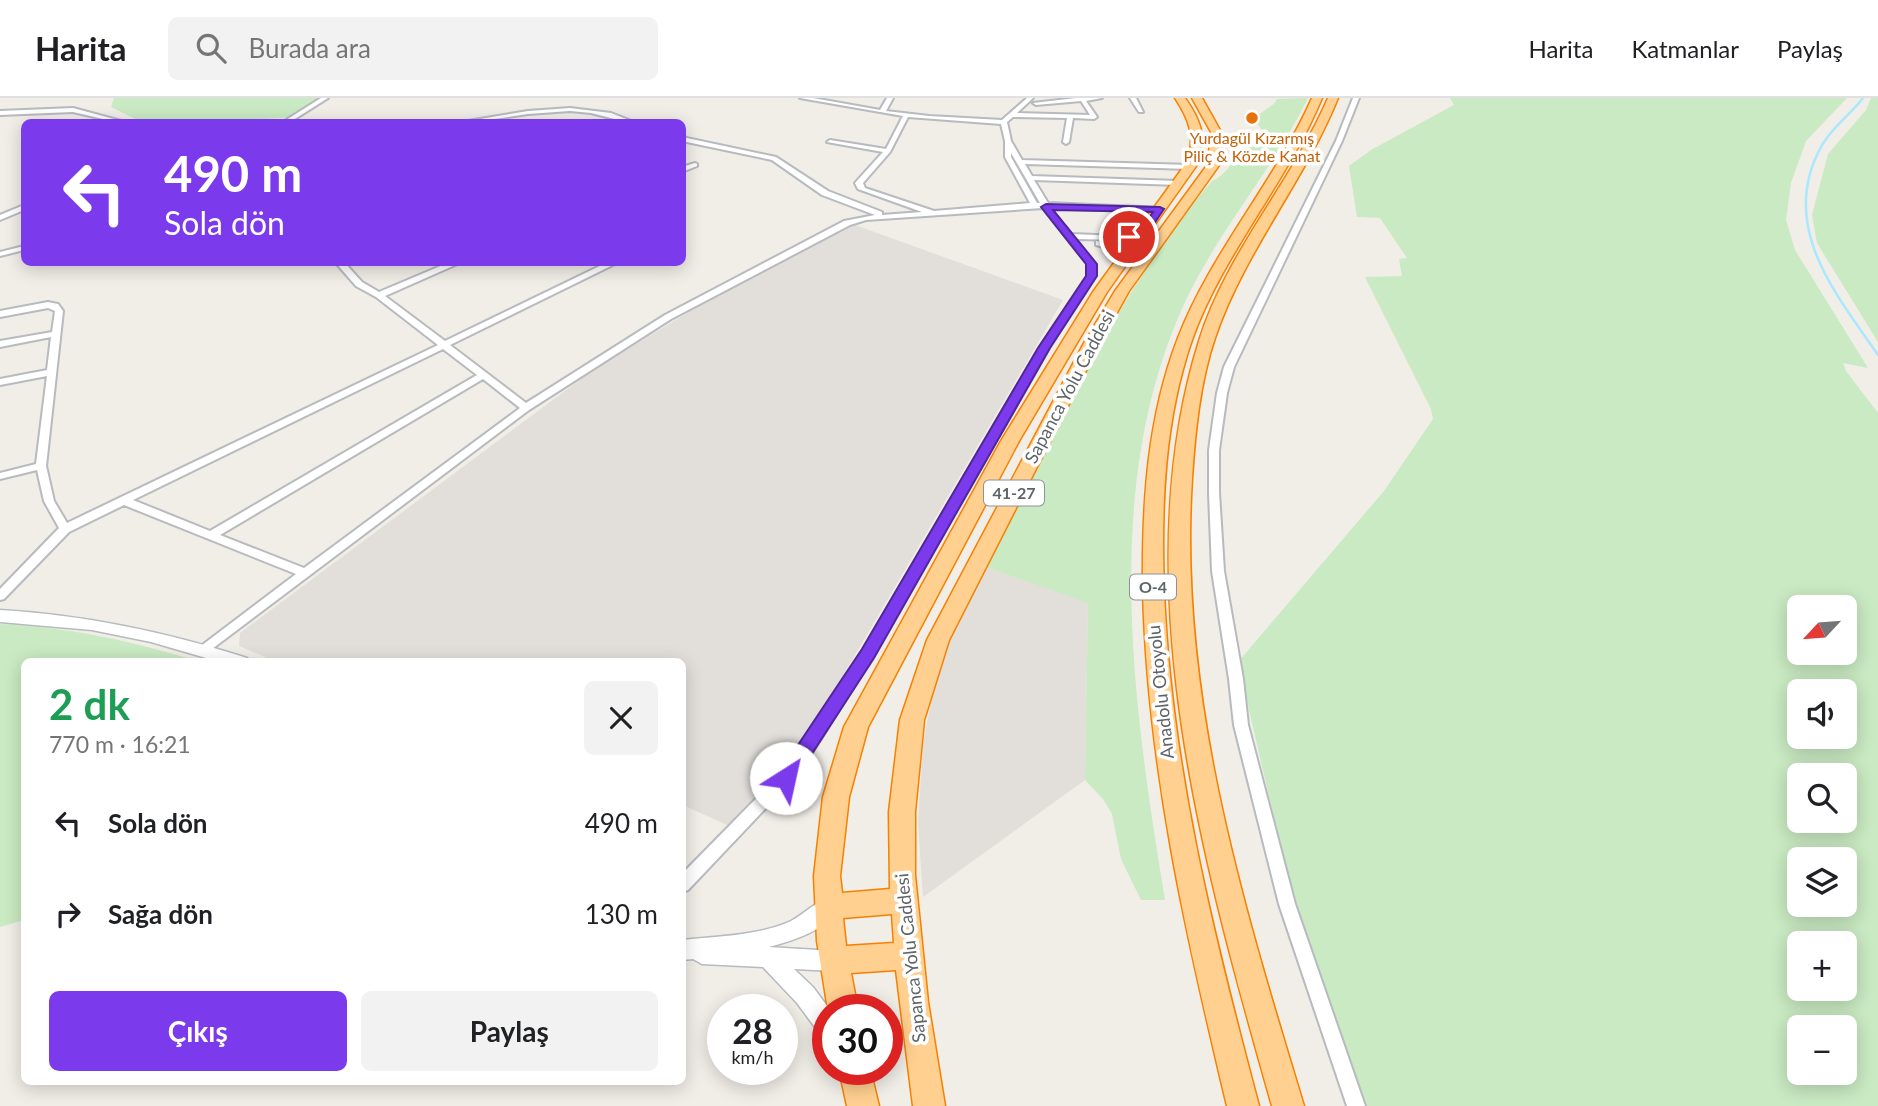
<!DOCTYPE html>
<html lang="tr">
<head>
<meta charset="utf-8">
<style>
  :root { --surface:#fff; --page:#f2f2f2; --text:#202124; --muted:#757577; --line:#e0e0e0; --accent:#7c3aed }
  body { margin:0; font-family:Lato,sans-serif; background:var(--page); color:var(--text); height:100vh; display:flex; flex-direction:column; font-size:26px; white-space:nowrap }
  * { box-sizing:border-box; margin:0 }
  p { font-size:23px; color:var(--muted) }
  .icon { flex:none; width:38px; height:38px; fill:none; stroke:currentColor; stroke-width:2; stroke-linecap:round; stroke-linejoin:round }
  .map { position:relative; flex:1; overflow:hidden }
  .panel { position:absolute; left:21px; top:560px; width:665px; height:427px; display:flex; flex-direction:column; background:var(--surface); border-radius:10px; box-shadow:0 4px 18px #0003 }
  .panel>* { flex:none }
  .guide { position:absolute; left:21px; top:21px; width:665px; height:147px; border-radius:10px; box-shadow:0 4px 18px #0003; background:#7c3aed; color:#fff; overflow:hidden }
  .needle { width:46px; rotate:244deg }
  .buttons { position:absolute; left:1787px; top:497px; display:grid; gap:14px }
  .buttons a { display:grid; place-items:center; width:70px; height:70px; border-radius:10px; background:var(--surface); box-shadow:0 4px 18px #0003; font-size:35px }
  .speed { position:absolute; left:707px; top:896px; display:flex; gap:14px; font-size:35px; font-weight:700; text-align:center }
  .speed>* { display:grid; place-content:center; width:91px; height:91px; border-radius:50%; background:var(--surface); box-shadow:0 4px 18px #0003; line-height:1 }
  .speed small { font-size:18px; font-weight:400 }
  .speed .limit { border:10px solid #d22; background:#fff; color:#111 }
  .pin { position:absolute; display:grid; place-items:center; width:60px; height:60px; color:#fff; margin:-30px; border:4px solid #fff; border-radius:50%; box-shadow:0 2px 7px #0007 }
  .me { position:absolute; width:77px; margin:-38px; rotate:35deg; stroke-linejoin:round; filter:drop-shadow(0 0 5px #0008) }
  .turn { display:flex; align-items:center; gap:24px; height:147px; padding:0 28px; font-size:32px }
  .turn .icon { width:91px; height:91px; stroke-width:2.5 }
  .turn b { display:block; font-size:49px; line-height:60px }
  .round { display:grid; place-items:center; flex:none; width:74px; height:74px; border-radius:10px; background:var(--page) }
  .head { display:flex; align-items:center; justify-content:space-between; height:119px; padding:0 28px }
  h1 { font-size:42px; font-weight:700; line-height:52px; color:#1e9e55 }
  .button { display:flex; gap:14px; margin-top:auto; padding:14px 28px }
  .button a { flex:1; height:80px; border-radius:10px; background:var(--accent); color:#fff; font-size:28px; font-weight:700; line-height:80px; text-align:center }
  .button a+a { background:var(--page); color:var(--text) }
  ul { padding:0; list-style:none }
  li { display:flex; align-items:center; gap:21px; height:91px; padding:0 28px }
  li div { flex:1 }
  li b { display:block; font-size:26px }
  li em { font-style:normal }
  header { display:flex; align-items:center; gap:42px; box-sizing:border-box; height:98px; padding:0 35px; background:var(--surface); border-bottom:2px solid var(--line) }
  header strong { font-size:33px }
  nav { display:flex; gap:38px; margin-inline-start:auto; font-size:24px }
  .search { width:490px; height:63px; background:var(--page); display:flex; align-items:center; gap:18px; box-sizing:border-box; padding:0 24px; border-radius:10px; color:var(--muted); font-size:26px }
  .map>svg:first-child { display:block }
  .industrial { fill:#e2dfdb }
  .green { fill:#c9eac2; fill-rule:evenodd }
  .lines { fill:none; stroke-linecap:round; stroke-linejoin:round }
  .stream { stroke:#a9e8ff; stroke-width:2.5 }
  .street-casing { stroke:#b7babe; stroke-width:4 }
  .secondary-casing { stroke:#b5bbbf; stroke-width:3 }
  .highway-casing { stroke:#f88000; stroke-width:3 }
  .street { fill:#fff; fill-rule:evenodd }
  .secondary { fill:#fff; fill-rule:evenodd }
  .highway { fill:#ffd090; fill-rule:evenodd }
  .route { fill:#7c3aed; stroke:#51269a; stroke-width:2 }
  .food-dot { fill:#e8710a; stroke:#fff; stroke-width:2.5 }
  .labels { text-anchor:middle; stroke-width:7; stroke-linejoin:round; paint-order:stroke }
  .far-food-label { font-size:16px; fill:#c56008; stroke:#fff }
  .shield { fill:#fff; stroke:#8e9295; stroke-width:2 }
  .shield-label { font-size:16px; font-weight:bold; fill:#5e6468 }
  .street-label { font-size:18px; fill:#5e6468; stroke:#fff }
</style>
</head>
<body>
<header>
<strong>Harita</strong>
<div class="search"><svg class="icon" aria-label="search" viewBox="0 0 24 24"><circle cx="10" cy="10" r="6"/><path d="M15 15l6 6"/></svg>Burada ara</div>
<nav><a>Harita</a><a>Katmanlar</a><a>Paylaş</a></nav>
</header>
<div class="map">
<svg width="1878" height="1008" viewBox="0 0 1878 1008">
  <rect width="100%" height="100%" fill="#f1ede7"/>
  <path class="industrial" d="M 855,127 L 1063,202 L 790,668 L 731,729 L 683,707 L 682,564 L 277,564 L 239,548 L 240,535 L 593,272 L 745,180 Z
    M 986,469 L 1088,504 L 1085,682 L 923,799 L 918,724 L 923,647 L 934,586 L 950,540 Z"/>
  <path class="green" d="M 114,0 L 325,0 L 298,19 L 208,24 L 151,24 L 135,21 L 111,9 Z
    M 1308,0 C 1272,74 1214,137 1181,213 C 1101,395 1134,613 1165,802 L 1141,802 L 1121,761 L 1112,716 L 1103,701 L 1085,682 L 1088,505 L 986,469 C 1051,341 1118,191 1212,83 C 1235,73 1239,43 1265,36 L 1257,25 L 1258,17 L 1274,6 L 1277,1 Z
    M 1450,0 L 1847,0 L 1806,43 L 1791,85 L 1786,122 L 1795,152 L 1868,270 L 1843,265 L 1846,273 L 1878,315 L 1878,1008 L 1367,1008 L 1327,904 L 1291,793 L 1238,564 L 1384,393 L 1433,321 L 1431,311 L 1365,179 L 1402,178 L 1399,161 L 1407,160 L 1380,120 L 1357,119 L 1349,68 L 1371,52 L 1454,7 ZM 1799,509 L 1844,509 L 1844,555 L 1799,555 ZM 1799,593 L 1844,593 L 1844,639 L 1799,639 ZM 1799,677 L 1844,677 L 1844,723 L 1799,723 ZM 1799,761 L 1844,761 L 1844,807 L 1799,807 ZM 1799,845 L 1844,845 L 1844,891 L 1799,891 ZM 1799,929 L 1844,929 L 1844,975 L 1799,975 Z
    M 1871,0 L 1878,0 L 1878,244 L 1817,145 L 1812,117 L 1828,56 L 1866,12 Z
    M 0,526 C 68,529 132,543 197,563 L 24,564 L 24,822 L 0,829 Z"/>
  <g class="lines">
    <path class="stream" d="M 1863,0 C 1850,17 1831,30 1821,49 C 1778,127 1835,195 1878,257"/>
    <defs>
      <path id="street" d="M 321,0 L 328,0 L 290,24 L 283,24 Z
        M 800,0 L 813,0 L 880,12 L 887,0 L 893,0 L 886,13 L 929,18 L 1002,22 L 1027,0 L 1033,0 L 1017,15 L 1090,17 L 1081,3 L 1036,7 L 1033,5 L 1076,0 L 1102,0 L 1086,3 L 1097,19 L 1094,21 L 1073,20 L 1069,44 L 1066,46 L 1063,44 L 1067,20 L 1013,19 L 1007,24 L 1011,43 L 1022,62 L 1190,67 L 1193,69 L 1190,71 L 1025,66 L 1032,78 L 1178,83 L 1182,85 L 1178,87 L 1034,82 L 1048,105 L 1160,110 L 1164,112 L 1160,114 L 1050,110 L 1071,136 L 1121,138 L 1144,132 L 1148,134 L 1121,142 L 1075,141 L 1095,166 L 1095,178 L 1049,250 L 873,558 L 800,674 L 688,792 L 682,794 L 682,776 L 790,666 L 863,552 L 1039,250 L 1087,178 L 1087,166 L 1043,110 L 866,122 L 850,127 L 671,221 L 529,312 L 208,554 L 198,554 L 197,551 L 296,476 L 124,407 L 69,434 L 4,501 L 0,502 L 0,491 L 59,430 L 44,403 L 37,372 L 0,381 L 0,375 L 36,366 L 47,278 L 0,287 L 0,281 L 47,272 L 51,239 L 0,249 L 0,243 L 52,234 L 55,213 L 48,210 L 0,219 L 0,213 L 48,204 L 58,206 L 63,213 L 46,368 L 54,403 L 67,425 L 438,247 L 376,199 L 356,188 L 335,164 L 344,164 L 362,184 L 379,194 L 450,164 L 462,164 L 385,198 L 445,243 L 608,164 L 619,164 L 450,247 L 526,305 L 665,217 L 844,123 L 875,117 L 822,97 L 772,62 L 682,43 L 682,39 L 776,59 L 828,93 L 882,114 L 882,117 L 922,114 L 858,91 L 855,85 L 883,54 L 827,44 L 830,42 L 886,51 L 903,18 ZM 908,19 L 1001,26 L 1005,43 L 1005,59 L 1030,105 L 934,113 L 865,90 L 863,85 L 890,54 ZM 1011,55 L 1040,105 L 1037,105 L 1011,59 ZM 443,251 L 477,277 L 210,433 L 133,402 ZM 483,281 L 520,310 L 304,470 L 220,437 Z
        M 1130,0 L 1136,0 L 1143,14 L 1139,14 Z
        M 1353,0 L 1359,0 L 1342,43 L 1234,269 L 1227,295 L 1219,352 L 1219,395 L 1224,473 L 1243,581 L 1248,627 L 1295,806 L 1365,1008 L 1347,1008 L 1279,806 L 1234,627 L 1229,581 L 1212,473 L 1209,395 L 1209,352 L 1217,295 L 1224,269 L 1336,43 Z
        M 73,10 L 125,24 L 116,24 L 73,14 L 0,17 L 0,13 Z
        M 570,10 L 611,15 L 634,24 L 626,24 L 591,15 L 570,13 L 528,16 L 474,24 L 462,24 L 528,13 Z
        M 695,65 L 697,66 L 697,68 L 682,74 L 682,69 Z
        M 24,107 L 24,112 L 0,122 L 0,117 Z
        M 1096,143 L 1117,147 L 1129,162 L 1122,164 L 1111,151 L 1096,147 Z
        M 24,148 L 24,152 L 0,158 L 0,154 Z"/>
      <path id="secondary" d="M 0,512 C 85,517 166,534 247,560 L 249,564 L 220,564 L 151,544 L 92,532 L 0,524 Z
        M 828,800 L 835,802 L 838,809 C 828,832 792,843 769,849 L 834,853 L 842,856 L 845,863 L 842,870 L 834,873 L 794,871 L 813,889 L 830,912 L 828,939 L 820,936 L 797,905 L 763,869 L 702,866 L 693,861 L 682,862 L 682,842 C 718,838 758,838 791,823 C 804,816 814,805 828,800 Z"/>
      <path id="highway" d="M 1175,0 L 1185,0 C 1200,21 1207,39 1199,64 L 1107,194 L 1019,343 L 868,629 L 849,699 L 840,778 L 842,795 L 890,791 L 889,714 L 900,622 L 927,542 L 1084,245 L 1115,193 L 1208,66 L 1211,34 L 1192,0 L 1202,0 L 1221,34 L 1220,66 L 1129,193 L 1100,245 L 949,542 L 924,622 L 915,714 L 915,777 L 928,904 L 945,1008 L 913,1008 L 896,872 L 851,875 L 858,912 L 828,912 L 817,843 L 814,778 L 823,699 L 844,629 L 1001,343 L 1093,194 L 1187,64 C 1196,39 1189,21 1175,0 ZM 892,816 L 894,845 L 846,848 L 843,820 Z
        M 1312,0 L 1322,0 C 1287,85 1223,155 1192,242 C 1164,323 1161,409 1164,493 C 1171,669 1214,839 1259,1008 L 1227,1008 C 1186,837 1147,667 1143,491 C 1142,407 1147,320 1178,240 C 1211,154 1275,84 1312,0 Z
        M 1328,0 L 1338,0 C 1304,84 1244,154 1215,240 C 1200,284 1195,335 1192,381 C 1178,596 1242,804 1304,1008 L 1272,1008 C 1205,772 1123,486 1199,243 C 1226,155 1292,84 1328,0 Z
        M 839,971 L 870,971 L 879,1008 L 847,1008 Z"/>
    </defs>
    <use href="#street" class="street-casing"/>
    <use href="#secondary" class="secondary-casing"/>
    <use href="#highway" class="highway-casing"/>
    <use href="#street" class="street"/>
    <use href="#secondary" class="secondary"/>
    <use href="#highway" class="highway"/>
  </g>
  <path class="route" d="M 1046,106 L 1160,109 L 1164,111 L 1147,136 L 1129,142 L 1124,139 L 1125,137 L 1140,132 L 1153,114 L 1053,112 L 1097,166 L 1097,178 L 1050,250 L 874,560 L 793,685 L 786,688 L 780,685 L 777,680 L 780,674 L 862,551 L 1038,250 L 1086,178 L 1086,166 L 1041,109 Z"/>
  <circle class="food-dot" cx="1252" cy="20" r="7"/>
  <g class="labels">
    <g class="far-food-label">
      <text x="1252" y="46">Yurdagül Kızarmış<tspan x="1252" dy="18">Piliç &amp; Közde Kanat</tspan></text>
    </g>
    <g class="shield">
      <rect x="984" y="382.5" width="60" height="25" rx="5"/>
      <rect x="1130" y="476.5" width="46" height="25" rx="5"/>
    </g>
    <g class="shield-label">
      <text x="1014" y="401">41-27</text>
      <text x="1153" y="495">O-4</text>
    </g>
    <g class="street-label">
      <text transform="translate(1070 289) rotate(-62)" y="6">Sapanca Yolu Caddesi</text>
      <text transform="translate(1161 594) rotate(-96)" y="6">Anadolu Otoyolu</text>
      <text transform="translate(911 860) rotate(-96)" y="6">Sapanca Yolu Caddesi</text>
    </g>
  </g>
</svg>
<div class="buttons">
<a><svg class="needle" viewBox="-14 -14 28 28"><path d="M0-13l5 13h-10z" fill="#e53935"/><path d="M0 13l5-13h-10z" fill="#757577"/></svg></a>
<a><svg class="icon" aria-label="sound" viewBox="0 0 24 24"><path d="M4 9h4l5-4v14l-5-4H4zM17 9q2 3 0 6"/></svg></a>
<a><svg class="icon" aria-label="search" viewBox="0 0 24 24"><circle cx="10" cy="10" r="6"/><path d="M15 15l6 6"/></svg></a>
<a><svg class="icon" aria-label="layers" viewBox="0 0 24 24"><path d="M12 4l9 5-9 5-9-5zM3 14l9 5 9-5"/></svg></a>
<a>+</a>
<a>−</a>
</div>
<div class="speed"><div>28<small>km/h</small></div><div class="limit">30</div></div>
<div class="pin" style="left:1129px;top:139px;background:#d93025"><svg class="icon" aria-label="arrive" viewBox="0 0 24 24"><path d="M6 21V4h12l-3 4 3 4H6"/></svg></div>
<svg class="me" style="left:786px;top:680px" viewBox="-20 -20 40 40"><circle r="19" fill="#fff"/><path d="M0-13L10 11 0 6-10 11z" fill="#7c3aed"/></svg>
<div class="guide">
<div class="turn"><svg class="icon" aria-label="left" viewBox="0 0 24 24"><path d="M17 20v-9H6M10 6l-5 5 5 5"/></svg><div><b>490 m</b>Sola dön</div></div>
</div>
<section class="panel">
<div class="head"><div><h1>2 dk</h1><p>770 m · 16:21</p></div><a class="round"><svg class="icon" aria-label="close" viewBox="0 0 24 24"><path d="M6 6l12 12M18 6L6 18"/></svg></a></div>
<ul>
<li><svg class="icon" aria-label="left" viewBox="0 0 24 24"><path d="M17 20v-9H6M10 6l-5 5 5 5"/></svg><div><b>Sola dön</b></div><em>490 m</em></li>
<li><svg class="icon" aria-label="right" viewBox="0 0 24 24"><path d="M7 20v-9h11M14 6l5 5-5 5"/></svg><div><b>Sağa dön</b></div><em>130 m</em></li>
</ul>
<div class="button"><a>Çıkış</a><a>Paylaş</a></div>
</section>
</div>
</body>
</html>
